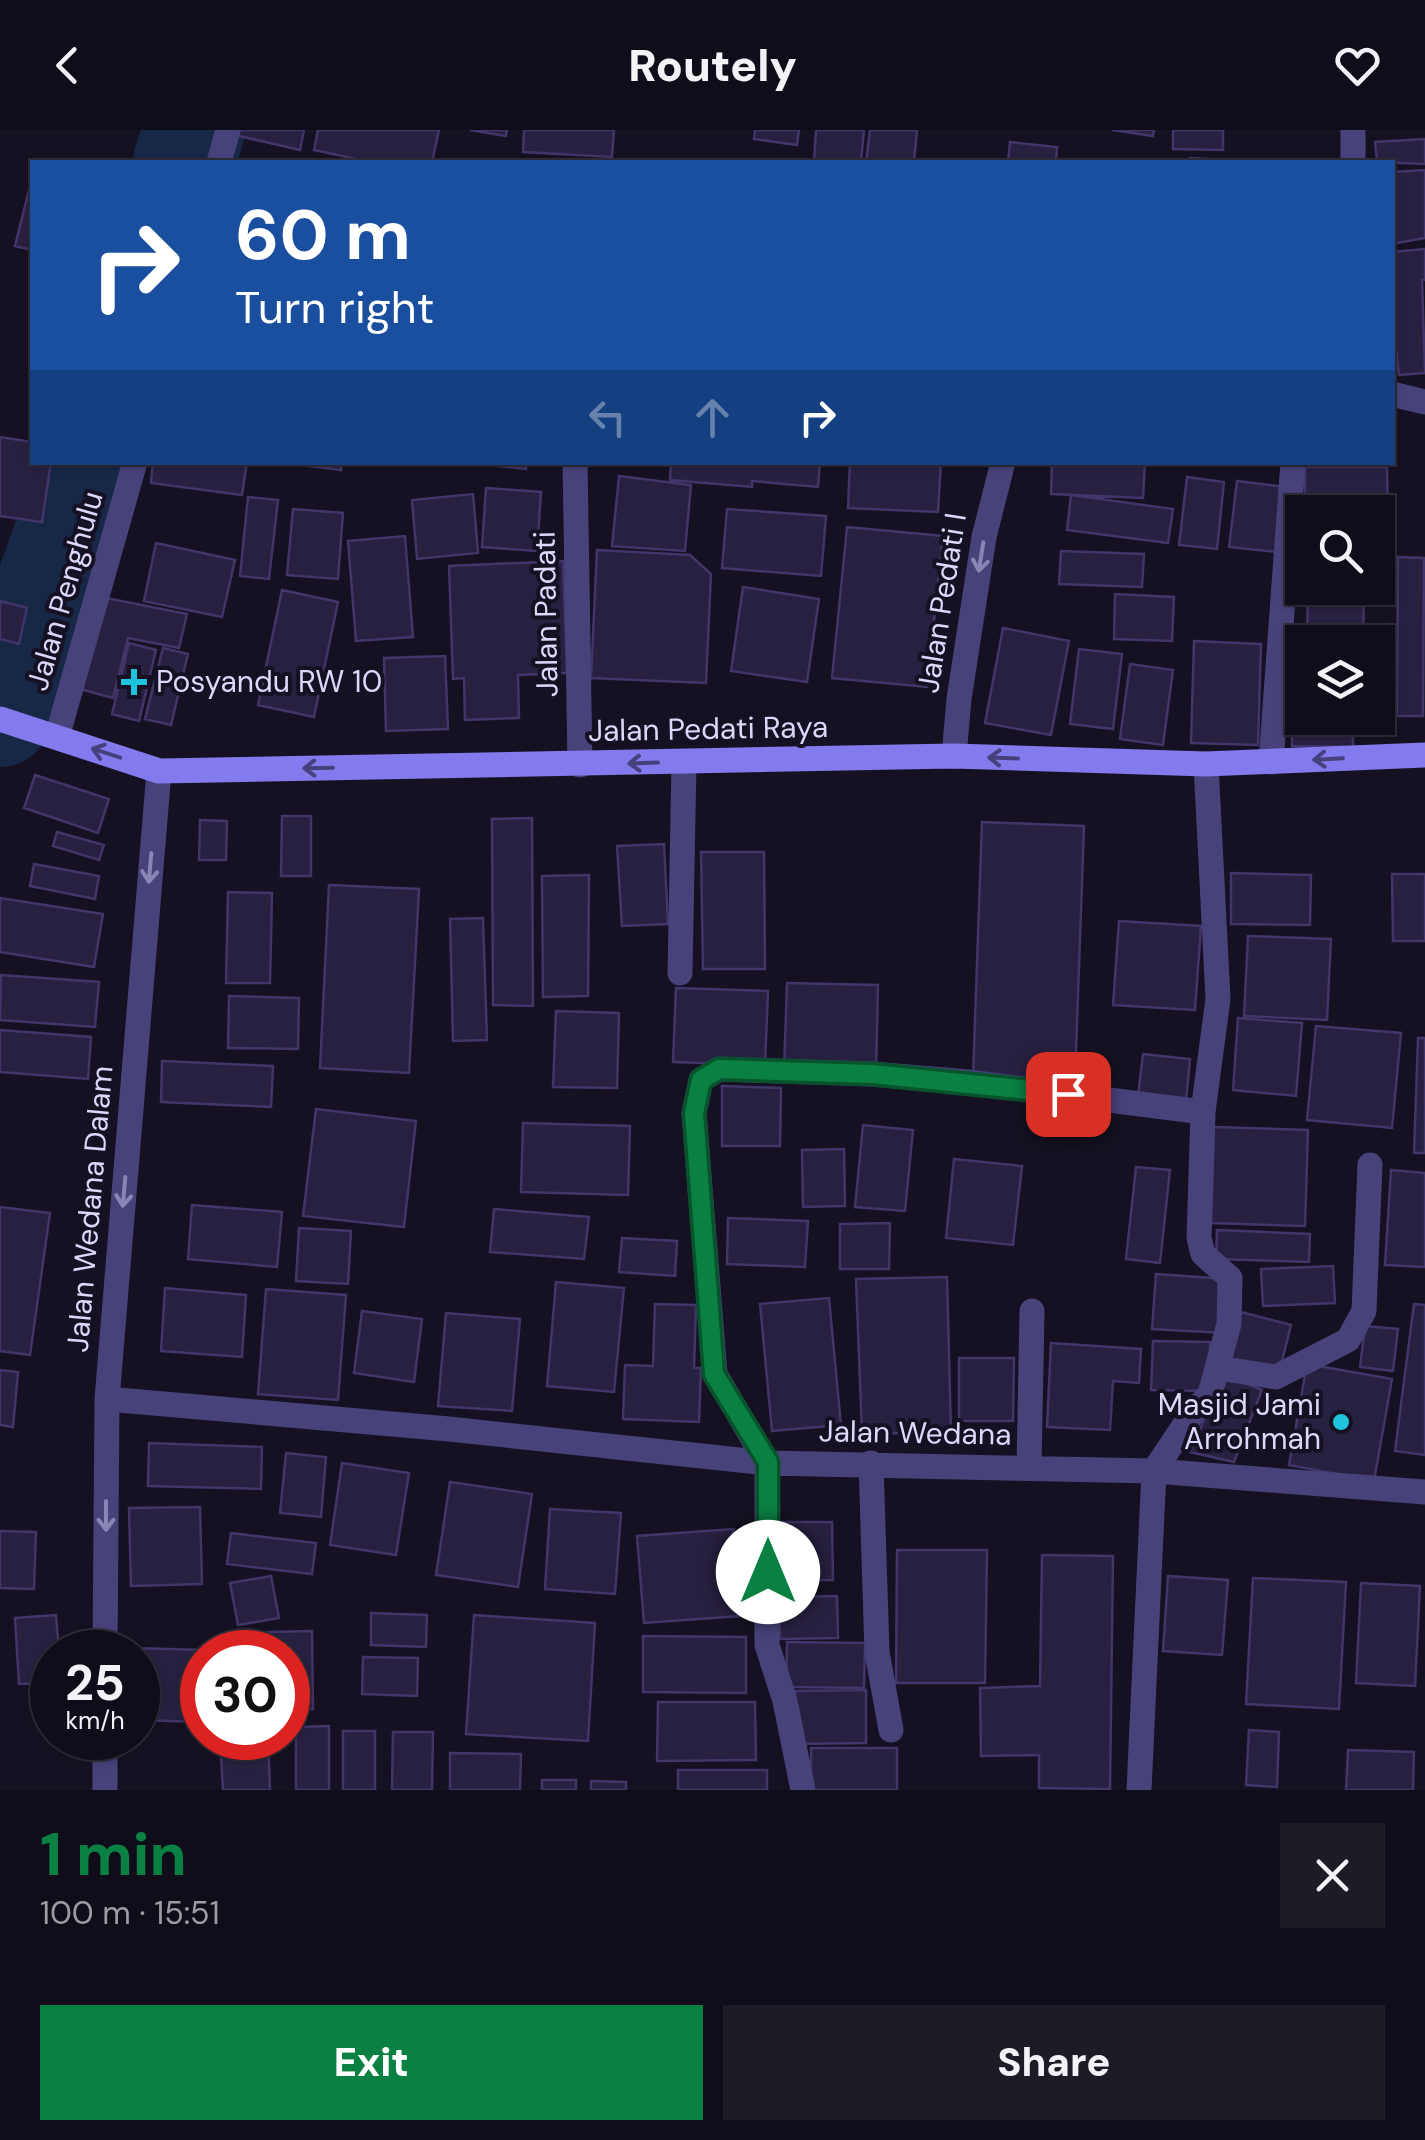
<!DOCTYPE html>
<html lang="en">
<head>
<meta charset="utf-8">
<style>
  :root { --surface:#100d1a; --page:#1e1b27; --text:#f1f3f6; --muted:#9c9ca2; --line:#302d39; --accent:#0b8043 }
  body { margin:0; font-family:"DM Sans",sans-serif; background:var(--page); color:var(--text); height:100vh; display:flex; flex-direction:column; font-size:38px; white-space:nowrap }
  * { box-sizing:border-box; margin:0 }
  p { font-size:32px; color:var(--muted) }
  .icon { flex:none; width:55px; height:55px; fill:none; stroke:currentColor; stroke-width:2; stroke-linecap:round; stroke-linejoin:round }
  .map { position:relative; height:1660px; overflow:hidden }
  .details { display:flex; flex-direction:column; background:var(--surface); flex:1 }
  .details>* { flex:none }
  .hud { position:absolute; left:30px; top:30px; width:1365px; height:305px; border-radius:0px; box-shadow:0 2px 8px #0004,0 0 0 2px var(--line); background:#1a4fa0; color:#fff; overflow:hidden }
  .buttons { position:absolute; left:1285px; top:365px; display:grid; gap:20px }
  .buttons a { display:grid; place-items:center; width:110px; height:110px; border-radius:0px; background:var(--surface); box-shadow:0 2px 8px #0004,0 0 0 2px var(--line); font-size:50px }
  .speed { position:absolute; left:30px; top:1500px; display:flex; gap:20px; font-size:50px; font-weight:700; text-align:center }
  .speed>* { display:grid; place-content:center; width:130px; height:130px; border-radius:50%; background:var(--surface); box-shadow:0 2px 8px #0004,0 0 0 2px var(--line); line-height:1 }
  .speed small { font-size:25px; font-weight:400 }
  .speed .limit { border:15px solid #d22; background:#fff; color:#111 }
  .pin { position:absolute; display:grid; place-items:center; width:85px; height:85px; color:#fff; margin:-42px; border-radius:20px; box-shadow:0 5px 15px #0006 }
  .me { position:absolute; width:110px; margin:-55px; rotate:0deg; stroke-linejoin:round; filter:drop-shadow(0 0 8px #0008) }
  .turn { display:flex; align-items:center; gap:35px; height:210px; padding:0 40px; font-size:45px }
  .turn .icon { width:130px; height:130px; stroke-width:2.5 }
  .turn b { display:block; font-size:70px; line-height:85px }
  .lanes { display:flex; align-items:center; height:95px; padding:0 40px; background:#0003; justify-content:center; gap:50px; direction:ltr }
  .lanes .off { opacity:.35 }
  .round { display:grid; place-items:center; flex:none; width:105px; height:105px; border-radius:0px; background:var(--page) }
  .headline { display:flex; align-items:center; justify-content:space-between; height:170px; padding:0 40px }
  h1 { font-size:60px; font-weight:800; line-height:75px; color:var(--accent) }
  .cta { display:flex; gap:20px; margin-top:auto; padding:20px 40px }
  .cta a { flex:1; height:115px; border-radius:0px; background:var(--accent); color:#fff; font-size:40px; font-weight:800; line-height:115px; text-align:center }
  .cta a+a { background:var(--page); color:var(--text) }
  header { display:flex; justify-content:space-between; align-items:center; height:130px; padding:0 40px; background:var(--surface); font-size:45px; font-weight:800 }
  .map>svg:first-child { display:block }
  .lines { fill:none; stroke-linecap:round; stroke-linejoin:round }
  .river { stroke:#172746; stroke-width:102 }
  .building { fill:#282040; stroke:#413569; stroke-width:2.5 }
  .street { stroke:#47427a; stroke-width:25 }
  .secondary { stroke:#837bed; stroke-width:25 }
  .oneway { stroke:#8a85b4 }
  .oneway2 { stroke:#46417d }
  .route-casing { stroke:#07532c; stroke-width:25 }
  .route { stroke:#0b8043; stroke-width:18 }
  .poi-dot { fill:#1fc3de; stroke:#151122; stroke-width:4 }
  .labels { text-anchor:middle; stroke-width:8; stroke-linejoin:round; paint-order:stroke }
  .street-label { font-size:30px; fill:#ddd7fa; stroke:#151122 }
  .poi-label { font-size:30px; fill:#ddd7fa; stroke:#151122; text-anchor:start }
</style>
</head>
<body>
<header><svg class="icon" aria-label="back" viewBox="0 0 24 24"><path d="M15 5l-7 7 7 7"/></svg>Routely<svg class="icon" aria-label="heart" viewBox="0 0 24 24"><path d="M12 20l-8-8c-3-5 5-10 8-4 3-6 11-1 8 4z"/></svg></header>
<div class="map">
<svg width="1425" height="1660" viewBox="0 0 1425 1660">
  <rect width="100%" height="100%" fill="#151122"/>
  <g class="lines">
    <path class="river" d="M 184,32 L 194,0
      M 0,586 L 91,332"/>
  </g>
  <path class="building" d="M 236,0 L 304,0 L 300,20 L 235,5 Z
    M 318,0 L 439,0 L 432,32 L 370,32 L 314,20 Z
    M 470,0 L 507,0 L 506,6 Z
    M 524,0 L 614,0 L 612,27 L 523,22 Z
    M 755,0 L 799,0 L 797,15 L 754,9 Z
    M 816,0 L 864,0 L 861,32 L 814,32 Z
    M 870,0 L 917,0 L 914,32 L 866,32 Z
    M 1112,0 L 1154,0 L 1153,6 Z
    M 1173,0 L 1223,0 L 1223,20 L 1173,19 Z
    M 1425,9 L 1425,34 L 1377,32 L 1375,12 Z
    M 1010,12 L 1057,17 L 1056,32 L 1008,32 Z
    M 1190,28 L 1264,32 L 1190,32 Z
    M 1425,40 L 1425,108 L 1392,114 L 1392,42 Z
    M 30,56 L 32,57 L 32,120 L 15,116 Z
    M 1425,119 L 1425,150 L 1422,150 L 1425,243 L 1399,245 L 1392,184 L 1392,122 Z
    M 0,307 L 32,312 L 32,332 L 51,332 L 42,392 L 0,386 Z
    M 153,332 L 247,332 L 242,365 L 151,353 Z
    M 278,332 L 341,332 L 341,340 Z
    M 462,332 L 526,332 L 526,339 Z
    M 671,332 L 820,332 L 818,357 L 752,351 L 752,357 L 670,350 Z
    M 850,332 L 941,332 L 938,382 L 848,378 Z
    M 1052,332 L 1145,332 L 1143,368 L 1051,364 Z
    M 1305,337 L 1387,337 L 1388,387 L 1378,387 L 1378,382 L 1305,382 Z
    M 619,346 L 691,355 L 685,421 L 612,416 Z
    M 1187,347 L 1224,352 L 1217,419 L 1179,415 Z
    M 1237,351 L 1286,357 L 1278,422 L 1229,417 Z
    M 486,358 L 541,362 L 537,421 L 482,417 Z
    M 473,364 L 478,423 L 417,429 L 412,370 Z
    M 1071,365 L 1173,379 L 1168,413 L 1067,400 Z
    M 248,367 L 278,370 L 269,449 L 240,446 Z
    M 293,379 L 343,383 L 338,449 L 287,445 Z
    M 727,379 L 826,386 L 821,446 L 722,438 Z
    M 847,397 L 943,406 L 927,557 L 832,548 Z
    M 405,406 L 413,507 L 356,511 L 348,411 Z
    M 156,413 L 235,430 L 222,487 L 144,471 Z
    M 597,420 L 690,425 L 711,444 L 706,553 L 591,548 Z
    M 1061,421 L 1144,424 L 1142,457 L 1059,454 Z
    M 1398,427 L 1424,428 L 1423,586 L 1397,586 Z
    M 563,431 L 567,543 L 518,545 L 519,588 L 465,590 L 464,548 L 453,549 L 449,436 Z
    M 743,457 L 819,469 L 807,552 L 731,541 Z
    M 1308,458 L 1364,458 L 1363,512 L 1307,512 Z
    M 282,460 L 338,472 L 314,587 L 258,575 Z
    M 1115,464 L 1174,467 L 1172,511 L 1114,509 Z
    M 101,467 L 187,484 L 179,518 L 128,508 L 113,568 L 80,559 Z
    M 0,471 L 27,478 L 19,514 L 0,509 Z
    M 1003,498 L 1069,511 L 1051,605 L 985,593 Z
    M 1194,511 L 1261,514 L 1258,615 L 1191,613 Z
    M 129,513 L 156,520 L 139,591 L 112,584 Z
    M 163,518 L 188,524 L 171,595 L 145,589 Z
    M 1079,519 L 1122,524 L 1113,599 L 1070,594 Z
    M 1293,519 L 1302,519 L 1302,588 L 1353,588 L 1353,617 L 1292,616 Z
    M 445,526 L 448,599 L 386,601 L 384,528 Z
    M 1130,534 L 1173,540 L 1163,615 L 1120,609 Z
    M 35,645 L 109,669 L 98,703 L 24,678 Z
    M 282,686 L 311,686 L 311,746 L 281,746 Z
    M 532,688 L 533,876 L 493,875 L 492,689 Z
    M 200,690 L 227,691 L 226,730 L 199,730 Z
    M 982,692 L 1084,696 L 1075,950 L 973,947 Z
    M 57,702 L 104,715 L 99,730 L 53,716 Z
    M 664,714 L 668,794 L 622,796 L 617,716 Z
    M 701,722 L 764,722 L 765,839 L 703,839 Z
    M 34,734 L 99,746 L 95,769 L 30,756 Z
    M 1231,743 L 1311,745 L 1310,795 L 1231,794 Z
    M 1392,744 L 1425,744 L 1425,811 L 1393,811 Z
    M 589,745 L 588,866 L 543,867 L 542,746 Z
    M 329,755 L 419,759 L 409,943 L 320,938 Z
    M 228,762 L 272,763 L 270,853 L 226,853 Z
    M 0,768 L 103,784 L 94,837 L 0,822 Z
    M 483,788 L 487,910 L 453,911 L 450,789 Z
    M 1119,791 L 1201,796 L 1195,880 L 1113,875 Z
    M 1248,806 L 1331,809 L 1327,890 L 1244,886 Z
    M 1,845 L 99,852 L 95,897 L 0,890 Z
    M 787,853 L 878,855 L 876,942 L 784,940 Z
    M 676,858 L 768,861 L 765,935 L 673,932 Z
    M 229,866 L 299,868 L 298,919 L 228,918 Z
    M 556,881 L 619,883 L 617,958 L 553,957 Z
    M 1238,888 L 1302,893 L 1296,966 L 1233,960 Z
    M 1316,896 L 1401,903 L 1392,998 L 1307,990 Z
    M 0,900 L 91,907 L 88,949 L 0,942 Z
    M 1418,908 L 1425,908 L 1425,1023 L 1414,1023 Z
    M 1143,924 L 1190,929 L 1186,971 L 1138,966 Z
    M 162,931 L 273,936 L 271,977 L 161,972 Z
    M 722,956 L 781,958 L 780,1016 L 722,1016 Z
    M 316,979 L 416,991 L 404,1097 L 303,1086 Z
    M 523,993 L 630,996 L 628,1065 L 521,1062 Z
    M 863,995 L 913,1000 L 905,1081 L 855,1077 Z
    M 1214,997 L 1308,1000 L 1305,1096 L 1211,1093 Z
    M 844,1019 L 845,1076 L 803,1077 L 802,1020 Z
    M 954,1029 L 1022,1036 L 1013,1115 L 946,1108 Z
    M 1136,1037 L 1170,1040 L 1160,1133 L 1126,1129 Z
    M 1391,1040 L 1425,1043 L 1425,1137 L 1385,1135 Z
    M 192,1075 L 282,1082 L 277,1137 L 188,1129 Z
    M 0,1077 L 50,1083 L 30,1225 L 0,1221 Z
    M 494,1079 L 589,1087 L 584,1129 L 490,1122 Z
    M 728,1088 L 808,1091 L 805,1137 L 727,1134 Z
    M 890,1093 L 889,1139 L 840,1139 L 840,1094 Z
    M 299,1098 L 351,1101 L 348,1154 L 296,1151 Z
    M 1217,1100 L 1310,1104 L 1309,1132 L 1216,1129 Z
    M 622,1108 L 677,1111 L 675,1146 L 619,1142 Z
    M 1333,1136 L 1335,1173 L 1263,1176 L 1261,1139 Z
    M 1156,1144 L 1227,1149 L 1223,1203 L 1152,1199 Z
    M 947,1147 L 951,1302 L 862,1304 L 856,1149 Z
    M 556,1152 L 624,1158 L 614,1262 L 547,1256 Z
    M 165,1158 L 246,1165 L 242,1227 L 161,1221 Z
    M 266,1159 L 346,1165 L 338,1270 L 258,1264 Z
    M 829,1168 L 841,1295 L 772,1301 L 760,1174 Z
    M 655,1174 L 696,1175 L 694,1238 L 701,1238 L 699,1292 L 623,1289 L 625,1235 L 653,1236 Z
    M 1414,1174 L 1425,1175 L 1425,1325 L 1395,1321 Z
    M 362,1181 L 422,1189 L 414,1252 L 354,1243 Z
    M 1241,1182 L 1291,1195 L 1279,1243 L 1228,1230 Z
    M 446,1183 L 520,1189 L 512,1281 L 438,1276 Z
    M 1365,1196 L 1398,1199 L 1393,1241 L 1360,1237 Z
    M 1153,1211 L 1210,1212 L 1209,1261 L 1151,1260 Z
    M 1051,1213 L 1141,1219 L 1139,1253 L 1113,1251 L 1110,1300 L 1047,1297 Z
    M 959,1228 L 1014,1228 L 1013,1291 L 959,1291 Z
    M 1307,1234 L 1392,1249 L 1374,1351 L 1289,1335 Z
    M 0,1240 L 18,1242 L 13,1297 L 0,1295 Z
    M 1224,1244 L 1262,1260 L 1234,1332 L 1190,1322 Z
    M 149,1313 L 262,1317 L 261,1359 L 148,1356 Z
    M 286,1323 L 326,1327 L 321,1387 L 280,1383 Z
    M 342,1333 L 409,1343 L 396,1425 L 330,1415 Z
    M 450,1352 L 532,1364 L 518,1457 L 436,1445 Z
    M 200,1377 L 202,1454 L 131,1456 L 129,1378 Z
    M 550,1379 L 621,1383 L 615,1464 L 545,1459 Z
    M 774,1392 L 832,1392 L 833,1450 L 774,1451 Z
    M 733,1399 L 740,1486 L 644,1493 L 637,1406 Z
    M 0,1401 L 36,1402 L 34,1459 L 0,1458 Z
    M 231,1403 L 316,1413 L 312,1444 L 227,1434 Z
    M 897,1420 L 987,1420 L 985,1553 L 896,1553 Z
    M 1042,1425 L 1113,1426 L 1110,1659 L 1039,1658 L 1039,1625 L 981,1626 L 980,1558 L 1040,1556 Z
    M 271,1446 L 279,1488 L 238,1495 L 230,1453 Z
    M 1168,1446 L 1228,1450 L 1222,1525 L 1163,1521 Z
    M 1253,1448 L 1346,1452 L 1339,1579 L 1246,1574 Z
    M 1361,1453 L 1420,1456 L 1415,1556 L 1356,1553 Z
    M 837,1466 L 838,1508 L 780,1509 L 779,1467 Z
    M 371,1483 L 427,1485 L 426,1517 L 371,1515 Z
    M 56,1485 L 59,1522 L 52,1522 L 52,1553 L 19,1554 L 15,1488 Z
    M 474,1485 L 595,1493 L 588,1611 L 466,1604 Z
    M 312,1501 L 313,1579 L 288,1579 L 288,1522 L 269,1522 L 268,1502 Z
    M 643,1506 L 746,1507 L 746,1563 L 643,1562 Z
    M 787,1512 L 865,1513 L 864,1558 L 786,1557 Z
    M 132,1518 L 204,1520 L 202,1592 L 138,1590 L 138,1522 L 132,1522 Z
    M 363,1527 L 418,1528 L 417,1566 L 362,1564 Z
    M 866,1560 L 866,1613 L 796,1614 L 795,1561 Z
    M 658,1572 L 755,1572 L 756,1630 L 657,1631 Z
    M 329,1596 L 329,1660 L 296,1660 L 296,1597 Z
    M 1249,1600 L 1279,1602 L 1277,1657 L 1246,1655 Z
    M 343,1601 L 375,1601 L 375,1660 L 343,1660 Z
    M 393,1602 L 433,1602 L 432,1660 L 392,1660 Z
    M 220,1608 L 268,1608 L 270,1660 L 223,1660 Z
    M 811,1618 L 897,1618 L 897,1660 L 811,1660 Z
    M 1348,1620 L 1414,1622 L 1413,1660 L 1346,1660 Z
    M 450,1623 L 521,1624 L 520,1660 L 450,1660 Z
    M 678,1640 L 767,1640 L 767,1660 L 678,1660 Z
    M 542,1650 L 576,1650 L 576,1660 L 542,1660 Z
    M 591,1651 L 626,1652 L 626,1660 L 591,1660 Z"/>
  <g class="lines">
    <path class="street" d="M 1353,0 L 1353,32
      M 219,32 L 228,0
      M 1392,264 L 1425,272
      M 575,332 L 580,635
      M 57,607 L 135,332
      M 954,626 L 959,569 L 984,407 L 1003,332
      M 1271,632 L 1293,332
      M 680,843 L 684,632
      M 1218,1238 L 1276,1247 L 1348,1210 L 1364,1181 L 1370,1035
      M 107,1269 L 449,1299 L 767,1333 L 1154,1341 L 1425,1362
      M 871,1333 L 877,1522 L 891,1600
      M 1029,1338 L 1032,1181
      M 105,1522 L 107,1269 L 159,641
      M 105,1660 L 105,1608
      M 803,1660 L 785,1571 L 767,1515 L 767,1333 L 715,1244 L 694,983 L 701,950 L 719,939 L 872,944 L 968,952 L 1203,982 L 1218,869 L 1206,634
      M 1139,1660 L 1154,1341 L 1194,1281 L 1210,1264 L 1229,1194 L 1230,1148 L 1203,1124 L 1199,1108 L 1203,982"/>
    <path class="secondary" d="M 0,589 L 159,641 L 954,626 L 1206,634 L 1425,625"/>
  </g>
  <defs><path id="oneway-shaft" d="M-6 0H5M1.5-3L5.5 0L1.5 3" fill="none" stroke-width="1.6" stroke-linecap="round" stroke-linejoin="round" transform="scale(2.5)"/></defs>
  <g class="oneway">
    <use href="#oneway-shaft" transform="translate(981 427) rotate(99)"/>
    <use href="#oneway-shaft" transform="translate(150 738) rotate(95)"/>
    <use href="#oneway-shaft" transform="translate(124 1062) rotate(95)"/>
    <use href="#oneway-shaft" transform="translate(106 1386) rotate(90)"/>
  </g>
  <g class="oneway2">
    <use href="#oneway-shaft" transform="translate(106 623) rotate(-162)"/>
    <use href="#oneway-shaft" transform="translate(1003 628) rotate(-178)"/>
    <use href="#oneway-shaft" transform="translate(1328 629) rotate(177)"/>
    <use href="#oneway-shaft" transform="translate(643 633) rotate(178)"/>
    <use href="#oneway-shaft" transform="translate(318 638) rotate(179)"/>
  </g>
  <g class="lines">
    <defs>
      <path id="route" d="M 768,1442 L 768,1332 L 714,1244 L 694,983 L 701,950 L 719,939 L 872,944 L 1068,964"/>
    </defs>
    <use href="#route" class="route-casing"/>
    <use href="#route" class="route"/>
  </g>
  <g class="poi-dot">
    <path d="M129 537h10v10h10v10h-10v10h-10v-10h-10v-10h10z"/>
    <circle cx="1341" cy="1292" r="10"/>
  </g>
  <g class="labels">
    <g class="street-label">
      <text transform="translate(65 461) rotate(-74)" y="10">Jalan Penghulu</text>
      <text transform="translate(942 473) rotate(-81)" y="10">Jalan Pedati I</text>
      <text transform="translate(546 484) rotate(-91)" y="10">Jalan Padati</text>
      <text transform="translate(708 599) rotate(-1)" y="10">Jalan Pedati Raya</text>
      <text transform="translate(90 1079) rotate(-85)" y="10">Jalan Wedana Dalam</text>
      <text transform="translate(915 1303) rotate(1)" y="10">Jalan Wedana</text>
    </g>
    <g class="poi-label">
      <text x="156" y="562">Posyandu RW 10</text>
      <text x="1321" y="1285" text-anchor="end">Masjid Jami<tspan x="1321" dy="34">Arrohmah</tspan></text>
    </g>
  </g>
</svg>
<div class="buttons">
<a><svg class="icon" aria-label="search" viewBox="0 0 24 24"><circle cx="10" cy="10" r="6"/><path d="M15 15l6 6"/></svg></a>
<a><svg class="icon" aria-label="layers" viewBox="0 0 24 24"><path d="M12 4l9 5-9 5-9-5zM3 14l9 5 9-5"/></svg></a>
</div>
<div class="speed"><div>25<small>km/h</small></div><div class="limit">30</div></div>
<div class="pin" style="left:1068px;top:964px;background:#d93025"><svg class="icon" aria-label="arrive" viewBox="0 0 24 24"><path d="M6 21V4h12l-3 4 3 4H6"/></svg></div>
<svg class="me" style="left:768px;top:1442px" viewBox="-20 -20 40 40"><circle r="19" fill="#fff"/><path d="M0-13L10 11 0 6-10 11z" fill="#0b8043"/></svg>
<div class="hud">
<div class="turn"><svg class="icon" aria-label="right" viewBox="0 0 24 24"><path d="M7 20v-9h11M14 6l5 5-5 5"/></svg><div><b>60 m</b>Turn right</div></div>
<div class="lanes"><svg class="icon off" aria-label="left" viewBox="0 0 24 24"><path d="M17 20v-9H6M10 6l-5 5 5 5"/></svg><svg class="icon off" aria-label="ahead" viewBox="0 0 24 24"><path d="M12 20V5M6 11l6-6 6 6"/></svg><svg class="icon" aria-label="right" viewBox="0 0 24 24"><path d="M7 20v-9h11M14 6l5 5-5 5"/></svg></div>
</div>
</div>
<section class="details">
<div class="headline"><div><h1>1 min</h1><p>100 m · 15:51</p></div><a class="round"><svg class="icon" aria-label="close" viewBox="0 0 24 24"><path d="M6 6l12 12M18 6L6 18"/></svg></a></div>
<div class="cta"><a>Exit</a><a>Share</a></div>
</section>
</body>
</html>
